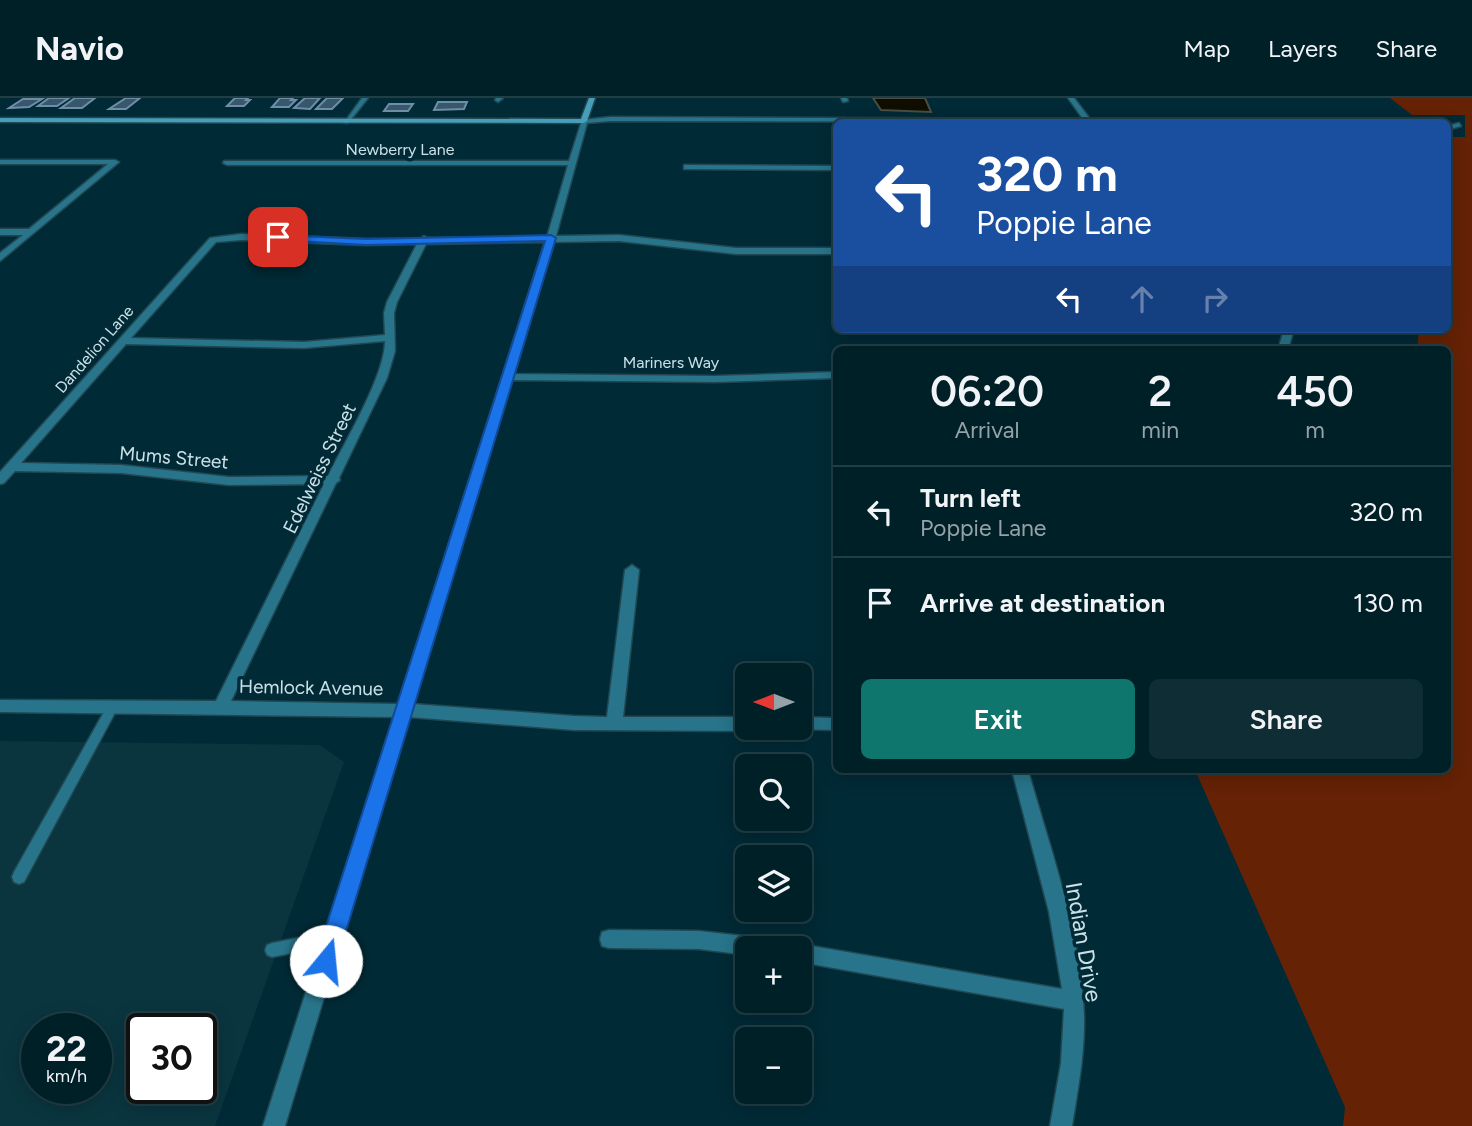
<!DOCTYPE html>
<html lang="en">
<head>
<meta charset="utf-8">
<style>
  :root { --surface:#002028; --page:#0e2d34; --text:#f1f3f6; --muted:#95a3a8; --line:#223e45; --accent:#0f766e }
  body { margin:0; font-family:Figtree,sans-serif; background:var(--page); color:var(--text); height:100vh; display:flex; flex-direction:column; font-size:26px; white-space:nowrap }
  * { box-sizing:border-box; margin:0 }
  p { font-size:23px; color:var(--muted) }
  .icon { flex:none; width:38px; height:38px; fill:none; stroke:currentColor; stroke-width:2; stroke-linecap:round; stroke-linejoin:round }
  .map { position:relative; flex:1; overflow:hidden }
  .details { position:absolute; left:833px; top:248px; width:618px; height:427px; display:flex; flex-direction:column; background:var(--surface); border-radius:10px; box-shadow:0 4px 18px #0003,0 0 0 2px var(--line) }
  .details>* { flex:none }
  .top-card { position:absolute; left:833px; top:21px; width:618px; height:214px; border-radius:10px; box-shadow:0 4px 18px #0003,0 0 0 2px var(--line); background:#1a4fa0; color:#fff; overflow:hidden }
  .needle { width:46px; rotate:270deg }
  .buttons { position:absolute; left:735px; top:565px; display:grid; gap:14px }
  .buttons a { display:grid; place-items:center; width:77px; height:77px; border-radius:10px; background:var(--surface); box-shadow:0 4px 18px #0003,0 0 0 2px var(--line); font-size:35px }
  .speed { position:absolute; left:21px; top:915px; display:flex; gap:14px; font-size:35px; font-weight:700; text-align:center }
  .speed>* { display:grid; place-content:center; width:91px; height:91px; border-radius:50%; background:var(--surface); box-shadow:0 4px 18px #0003,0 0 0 2px var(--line); line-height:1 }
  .speed small { font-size:18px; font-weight:400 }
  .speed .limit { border:4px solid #111; border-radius:10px; background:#fff; color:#111 }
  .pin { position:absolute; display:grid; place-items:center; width:60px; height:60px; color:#fff; margin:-30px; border-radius:14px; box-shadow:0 4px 10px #0006 }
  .me { position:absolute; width:77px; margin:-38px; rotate:17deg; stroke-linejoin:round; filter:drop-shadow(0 0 5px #0008) }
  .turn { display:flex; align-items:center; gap:24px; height:147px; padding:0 28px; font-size:32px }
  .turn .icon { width:91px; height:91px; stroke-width:2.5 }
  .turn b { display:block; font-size:49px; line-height:60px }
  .lanes { display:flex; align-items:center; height:66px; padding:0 28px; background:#0003; justify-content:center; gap:35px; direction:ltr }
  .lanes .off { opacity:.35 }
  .eta { display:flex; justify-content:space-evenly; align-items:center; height:119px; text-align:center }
  .eta b { font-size:42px; font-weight:600; line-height:49px }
  .primary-button { display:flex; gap:14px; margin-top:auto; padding:14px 28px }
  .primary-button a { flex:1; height:80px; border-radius:10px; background:var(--accent); color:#fff; font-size:28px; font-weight:600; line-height:80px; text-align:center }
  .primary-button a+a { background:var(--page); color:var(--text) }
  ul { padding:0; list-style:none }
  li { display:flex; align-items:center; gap:21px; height:91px; padding:0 28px; border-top:2px solid var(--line) }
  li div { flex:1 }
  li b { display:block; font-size:26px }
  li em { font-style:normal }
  header { display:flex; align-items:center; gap:42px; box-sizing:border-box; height:98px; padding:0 35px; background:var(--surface); border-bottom:2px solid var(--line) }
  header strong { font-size:33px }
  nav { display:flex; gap:38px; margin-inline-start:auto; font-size:24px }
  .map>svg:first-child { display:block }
  .built { fill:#0a353f; fill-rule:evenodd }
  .green { fill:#652205 }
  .water { fill:#100d00; stroke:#484d46; stroke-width:2 }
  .building { fill:#38566c; stroke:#6e8ea6; stroke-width:2 }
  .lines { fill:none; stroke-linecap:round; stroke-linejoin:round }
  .lane-casing { stroke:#204752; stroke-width:3 }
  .street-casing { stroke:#204752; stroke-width:3 }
  .secondary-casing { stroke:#204752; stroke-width:3 }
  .lane { fill:#28748a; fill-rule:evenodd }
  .street { fill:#28748a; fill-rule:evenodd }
  .secondary { fill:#479eb8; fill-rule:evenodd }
  .route { fill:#1a73e8; stroke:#114b97; stroke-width:2 }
  .labels { text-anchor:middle; stroke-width:7; stroke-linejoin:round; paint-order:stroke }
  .far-street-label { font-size:16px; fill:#cbe1e8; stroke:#002a36 }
  .street-label { font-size:19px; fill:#cbe1e8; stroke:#002a36 }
  .near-street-label { font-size:23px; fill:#cbe1e8; stroke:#002a36 }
</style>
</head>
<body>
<header>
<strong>Navio</strong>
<nav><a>Map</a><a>Layers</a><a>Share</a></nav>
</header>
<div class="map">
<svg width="1472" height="1028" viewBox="0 0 1472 1028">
  <rect width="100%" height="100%" fill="#002a36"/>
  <path class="built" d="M 0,643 L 320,647 L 344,664 L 215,1028 L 0,1028 ZM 37,931 L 96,931 L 96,990 L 37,990 ZM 142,931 L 201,931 L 201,990 L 142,990 Z"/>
  <path class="green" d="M 1390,0 L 1472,0 L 1472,1028 L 1343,1028 L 1345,1009 L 1195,672 L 1447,672 L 1447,252 L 1417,252 L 1419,231 L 1447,231 L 1447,39 L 1465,39 L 1465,17 L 1412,17 Z"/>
  <path class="water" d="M 873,0 L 925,0 L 931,14 L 881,12 Z"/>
  <path class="building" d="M 49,0 L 69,0 L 57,8 L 38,8 Z
    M 75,0 L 95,0 L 82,10 L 61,10 Z
    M 126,0 L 140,0 L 126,11 L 109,11 Z
    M 235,0 L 248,0 L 246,2 L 250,2 L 244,8 L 227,8 Z
    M 280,0 L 293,0 L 291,2 L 296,2 L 289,9 L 272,9 Z
    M 305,0 L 320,0 L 310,11 L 294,10 Z
    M 327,0 L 343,0 L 332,11 L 316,11 Z
    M 23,1 L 42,1 L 29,9 L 9,10 Z
    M 438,4 L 467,4 L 464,11 L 434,12 Z
    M 389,6 L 413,6 L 408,13 L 384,13 Z"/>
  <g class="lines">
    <defs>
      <path id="lane" d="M 113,603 L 117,605 L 119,608 L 117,611 L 24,784 L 19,786 L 14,784 L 12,779 L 14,774 L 109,605 Z
        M 333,833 L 338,835 L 340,840 L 338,845 L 333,847 L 272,859 L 267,857 L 265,852 L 267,847 L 272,845 Z"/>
      <path id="street" d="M 362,0 L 368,0 L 348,25 L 344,25 Z
        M 496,0 L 503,0 L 498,4 L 495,2 Z
        M 841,0 L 847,0 L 848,3 L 843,4 Z
        M 1068,0 L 1074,0 L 1090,21 L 1439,22 L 1442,24 L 610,23 L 587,25 L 556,138 L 619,137 L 736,150 L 836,150 L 836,156 L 736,156 L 619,143 L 554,144 L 514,276 L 715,278 L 836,274 L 836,280 L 715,284 L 512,282 L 413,606 L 574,618 L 607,619 L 625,472 L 632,467 L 639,472 L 623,619 L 747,619 L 747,630 L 753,630 L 747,633 L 574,632 L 409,619 L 285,1028 L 263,1028 L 394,619 L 0,614 L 0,602 L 216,603 L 324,386 L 229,387 L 121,375 L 15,373 L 4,385 L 0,386 L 0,374 L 210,140 L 241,136 L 366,141 L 420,141 L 424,138 L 428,140 L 547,139 L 568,67 L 227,67 L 223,65 L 224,63 L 569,63 L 582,22 L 610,19 L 1083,21 ZM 241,142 L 366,147 L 417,146 L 387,204 L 384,215 L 385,237 L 304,244 L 131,240 L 216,144 ZM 545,144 L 398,606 L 231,603 L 336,385 L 340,382 L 339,380 L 387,280 L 395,253 L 394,215 L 397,204 L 426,146 ZM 385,243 C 385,278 344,345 328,378 L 229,379 L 121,367 L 21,365 L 126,246 L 304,250 Z
        M 1459,25 L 1461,28 L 1447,32 L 1447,28 Z
        M 0,62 L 115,62 L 119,64 L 0,163 L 0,155 L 23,137 L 0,137 L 0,131 L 29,131 L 108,66 L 0,66 Z
        M 687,67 L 836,68 L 836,72 L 684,71 L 684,67 Z
        M 1284,231 L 1294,231 L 1288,252 L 1278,252 Z
        M 800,619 L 836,620 L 836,632 L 794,631 L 800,630 Z
        M 1012,672 L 1028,672 C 1050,751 1081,834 1084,917 C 1085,954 1078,991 1072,1028 L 1050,1028 L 1061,965 L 1064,911 L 800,864 L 800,850 L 792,850 L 800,846 L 1062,891 L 1049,814 Z
        M 609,832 L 699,833 L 771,841 L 778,843 L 780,850 L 747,850 L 747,857 L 699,851 L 609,850 L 602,848 L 600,841 L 602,834 Z"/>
      <path id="secondary" d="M 589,0 L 595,0 L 587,23 L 584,25 L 0,24 L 0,20 L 581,21 Z"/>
    </defs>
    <use href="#lane" class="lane-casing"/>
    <use href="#street" class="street-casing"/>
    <use href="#secondary" class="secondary-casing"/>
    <use href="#lane" class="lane"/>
    <use href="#street" class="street"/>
    <use href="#secondary" class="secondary"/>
  </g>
  <path class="route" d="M 275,137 L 366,141 L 551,137 L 556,140 L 337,863 L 334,871 L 326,874 L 318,871 L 315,863 L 545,143 L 366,147 L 278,142 L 273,139 Z"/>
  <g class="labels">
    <g class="far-street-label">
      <text x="400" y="57">Newberry Lane</text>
      <text transform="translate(94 251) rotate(-49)" y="6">Dandelion Lane</text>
      <text x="671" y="270">Mariners Way</text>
    </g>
    <g class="street-label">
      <text transform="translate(174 359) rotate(5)" y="7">Mums Street</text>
      <text transform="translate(319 370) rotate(-64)" y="7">Edelweiss Street</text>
      <text transform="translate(311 589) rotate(1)" y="7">Hemlock Avenue</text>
    </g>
    <g class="near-street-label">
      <text transform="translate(1084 844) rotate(80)" y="8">Indian Drive</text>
    </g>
  </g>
</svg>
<div class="buttons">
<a><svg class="needle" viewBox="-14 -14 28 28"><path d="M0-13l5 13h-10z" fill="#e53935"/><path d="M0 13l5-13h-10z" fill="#95a3a8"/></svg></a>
<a><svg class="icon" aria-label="search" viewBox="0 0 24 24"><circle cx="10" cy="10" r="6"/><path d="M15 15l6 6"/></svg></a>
<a><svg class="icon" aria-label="layers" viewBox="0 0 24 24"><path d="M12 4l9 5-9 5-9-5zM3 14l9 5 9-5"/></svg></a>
<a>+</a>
<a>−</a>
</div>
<div class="speed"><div>22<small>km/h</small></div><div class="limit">30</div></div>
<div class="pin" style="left:278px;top:139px;background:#d93025"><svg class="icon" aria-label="arrive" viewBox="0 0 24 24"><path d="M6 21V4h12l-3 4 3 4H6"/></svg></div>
<svg class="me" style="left:326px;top:863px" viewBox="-20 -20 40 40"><circle r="19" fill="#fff"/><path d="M0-13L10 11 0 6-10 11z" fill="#1a73e8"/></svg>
<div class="top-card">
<div class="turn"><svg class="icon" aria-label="left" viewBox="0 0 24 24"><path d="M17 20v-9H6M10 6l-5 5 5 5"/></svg><div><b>320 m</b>Poppie Lane</div></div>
<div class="lanes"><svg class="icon" aria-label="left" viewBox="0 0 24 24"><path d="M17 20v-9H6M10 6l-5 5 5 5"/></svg><svg class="icon off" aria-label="ahead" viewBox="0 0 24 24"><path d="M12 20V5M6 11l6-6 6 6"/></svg><svg class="icon off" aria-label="right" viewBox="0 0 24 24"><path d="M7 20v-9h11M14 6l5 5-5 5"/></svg></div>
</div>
<section class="details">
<div class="eta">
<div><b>06:20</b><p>Arrival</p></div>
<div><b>2</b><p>min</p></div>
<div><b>450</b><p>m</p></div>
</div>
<ul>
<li><svg class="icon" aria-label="left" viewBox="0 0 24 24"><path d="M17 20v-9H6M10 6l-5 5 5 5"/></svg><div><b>Turn left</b><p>Poppie Lane</p></div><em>320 m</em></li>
<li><svg class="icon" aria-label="arrive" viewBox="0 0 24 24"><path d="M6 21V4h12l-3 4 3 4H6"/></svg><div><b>Arrive at destination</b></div><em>130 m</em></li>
</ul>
<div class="primary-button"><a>Exit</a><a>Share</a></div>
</section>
</div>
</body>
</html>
